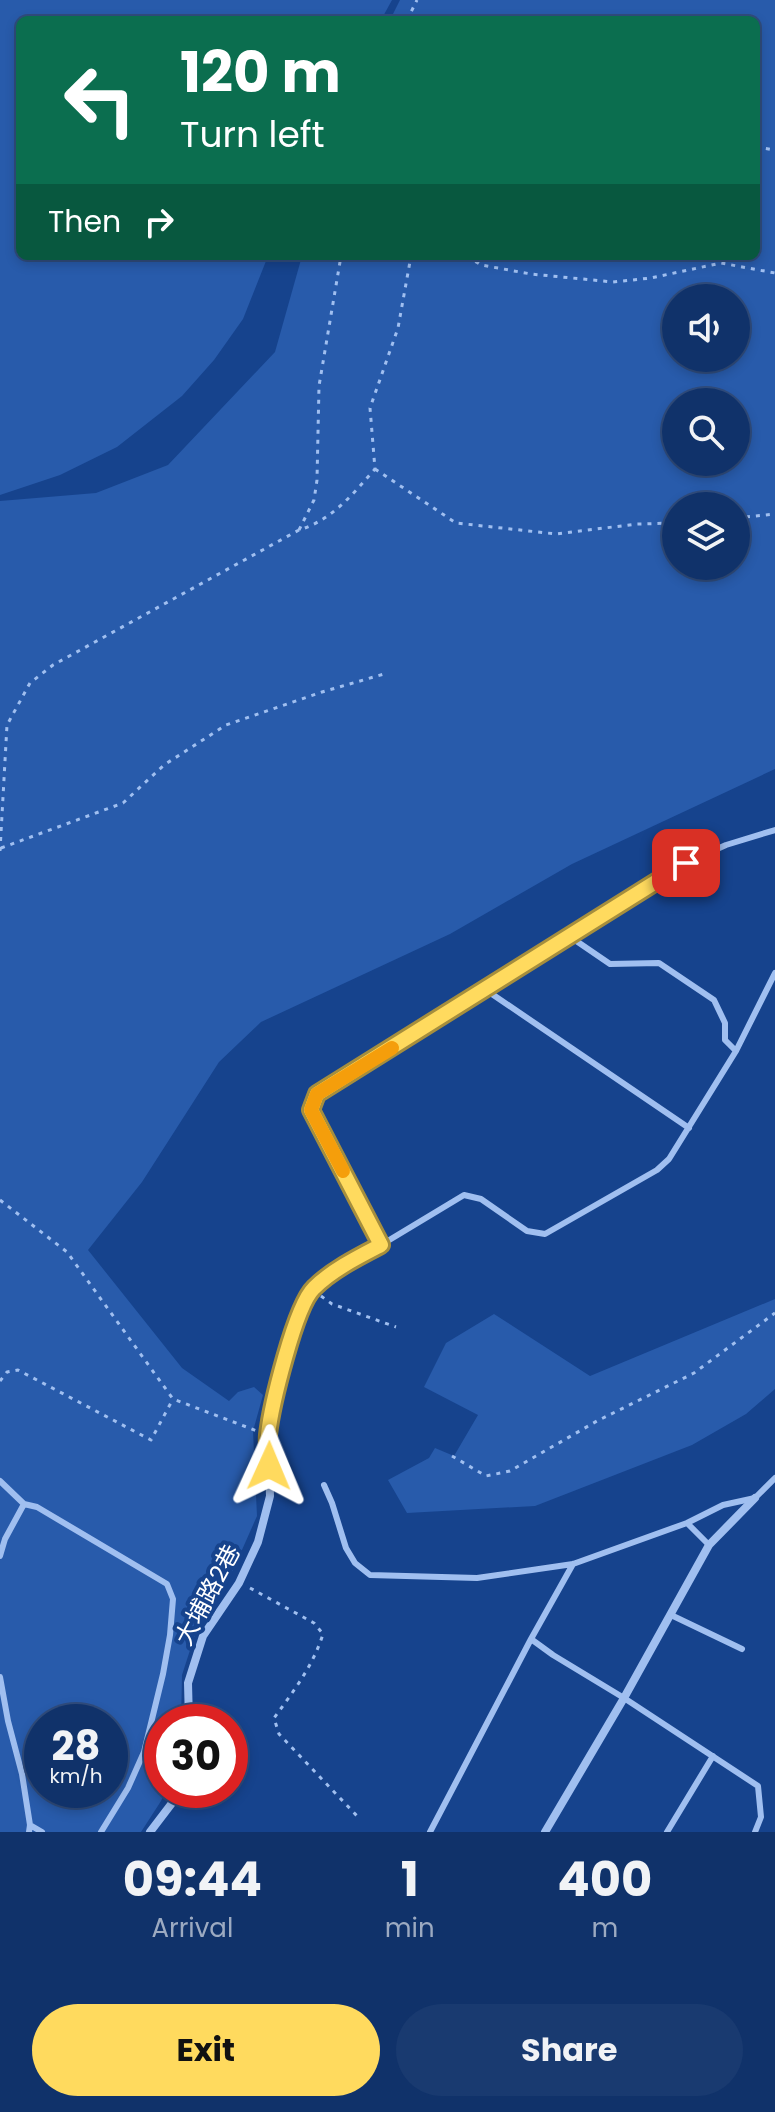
<!DOCTYPE html>
<html lang="en">
<head>
<meta charset="utf-8">
<style>
  :root { --surface:#10326a; --page:#193a70; --text:#f1f3f6; --muted:#9caac1; --line:#304d7e; --accent:#ffda5e }
  body { margin:0; font-family:Poppins,"Noto Sans TC",sans-serif; background:var(--page); color:var(--text); height:100vh; display:flex; flex-direction:column; font-size:30px; white-space:nowrap }
  * { box-sizing:border-box; margin:0 }
  p { font-size:26px; color:var(--muted) }
  .icon { flex:none; width:44px; height:44px; fill:none; stroke:currentColor; stroke-width:2; stroke-linecap:round; stroke-linejoin:round }
  .map { position:relative; height:1832px; overflow:hidden }
  .details { display:flex; flex-direction:column; background:var(--surface); flex:1 }
  .details>* { flex:none }
  .top-card { position:absolute; left:16px; top:16px; width:744px; height:244px; border-radius:12px; box-shadow:0 4px 12px #0003,0 0 0 2px var(--line); background:#0b6e4f; color:#fff; overflow:hidden }
  .buttons { position:absolute; left:662px; top:284px; display:grid; gap:16px }
  .buttons a { display:grid; place-items:center; width:88px; height:88px; border-radius:50%; background:var(--surface); box-shadow:0 4px 12px #0003,0 0 0 2px var(--line); font-size:40px }
  .speed { position:absolute; left:24px; top:1704px; display:flex; gap:16px; font-size:40px; font-weight:700; text-align:center }
  .speed>* { display:grid; place-content:center; width:104px; height:104px; border-radius:50%; background:var(--surface); box-shadow:0 4px 12px #0003,0 0 0 2px var(--line); line-height:1 }
  .speed small { font-size:20px; font-weight:400 }
  .speed .limit { border:12px solid #d22; background:#fff; color:#111 }
  .pin { position:absolute; display:grid; place-items:center; width:68px; height:68px; color:#fff; margin:-34px; border-radius:16px; box-shadow:0 4px 12px #0006 }
  .me { position:absolute; width:88px; margin:-44px; rotate:1deg; stroke-linejoin:round; filter:drop-shadow(0 0 6px #0008) }
  .turn { display:flex; align-items:center; gap:28px; height:168px; padding:0 32px; font-size:36px }
  .turn .icon { width:104px; height:104px; stroke-width:2.5 }
  .turn b { display:block; font-size:56px; line-height:68px }
  .then { display:flex; align-items:center; height:76px; padding:0 32px; background:#0003; gap:16px; font-size:30px }
  .eta { display:flex; justify-content:space-evenly; align-items:center; height:136px; text-align:center }
  .eta b { font-size:48px; font-weight:700; line-height:56px }
  .action { display:flex; gap:16px; margin-top:auto; padding:16px 32px }
  .action a { flex:1; height:92px; border-radius:48px; background:var(--accent); color:#111; font-size:32px; font-weight:700; line-height:92px; text-align:center }
  .action a+a { background:var(--page); color:var(--text) }
  .map>svg:first-child { display:block }
  .green { fill:#285bab; fill-rule:evenodd }
  .lines { fill:none; stroke-linecap:round; stroke-linejoin:round }
  .path { stroke:#a0bff0; stroke-width:3; stroke-dasharray:4 6; stroke-linecap:butt }
  .service { stroke:#a0bff0; stroke-width:6 }
  .minor { stroke:#a0bff0; stroke-width:8 }
  .route-casing { stroke:#a68e3d; stroke-width:20 }
  .route { stroke:#ffda5e; stroke-width:14 }
  .slow { stroke:#f59e0b; stroke-width:14 }
  .labels { text-anchor:middle; stroke-width:8; stroke-linejoin:round; paint-order:stroke }
  .street-label { font-size:24px; fill:#fff; stroke:#16438d }
</style>
</head>
<body>
<div class="map">
<svg width="775" height="1832" viewBox="0 0 775 1832">
  <rect width="100%" height="100%" fill="#16438d"/>
  <path class="green" d="M 0,0 L 392,0 L 381,20 L 20,20 L 20,256 L 268,256 L 243,319 L 214,360 L 182,396 L 117,447 L 60,475 L 0,495 Z
    M 400,0 L 775,0 L 775,769 L 572,864 L 450,934 L 261,1022 L 219,1062 L 142,1182 L 88,1250 L 182,1368 L 229,1401 L 238,1392 L 254,1387 L 263,1395 L 253,1431 L 257,1516 L 230,1577 L 202,1613 L 182,1675 L 181,1722 L 162,1722 L 162,1790 L 166,1790 L 161,1801 L 141,1832 L 0,1832 L 0,501 L 96,493 L 168,465 L 275,352 L 302,256 L 756,256 L 756,20 L 390,20 ZM 676,298 L 736,298 L 736,358 L 676,358 ZM 676,402 L 736,402 L 736,462 L 676,462 ZM 676,506 L 736,506 L 736,566 L 676,566 ZM 42,1722 L 110,1722 L 110,1790 L 42,1790 Z
    M 775,1299 L 775,1389 L 746,1414 L 692,1445 L 535,1506 L 407,1513 L 388,1480 L 429,1458 L 435,1448 L 454,1456 L 478,1415 L 424,1387 L 446,1343 L 494,1314 L 590,1376 Z"/>
  <g class="lines">
    <path class="path" d="M 407,20 L 417,0
      M 756,147 L 775,150
      M 467,256 L 481,265 L 531,274 L 613,282 L 651,278 L 721,263 L 775,273
      M 375,469 L 456,523 L 556,534 L 637,524 L 676,523
      M 736,518 L 775,514
      M 299,530 L 314,500 L 317,480 L 319,386 L 341,256
      M 1,848 L 123,803 L 164,765 L 226,725 L 322,692 L 384,674
      M 0,851 L 7,725 L 30,683 L 53,665 L 299,530 C 332,520 353,494 375,469 L 370,408 L 398,328 L 411,256
      M 0,1200 L 67,1252 L 173,1399 L 257,1431
      M 321,1296 L 332,1304 L 396,1327
      M 0,1381 L 7,1372 L 18,1370 L 151,1440 L 173,1399
      M 452,1456 L 486,1476 L 510,1471 L 597,1421 L 694,1373 L 775,1313
      M 250,1588 L 314,1623 L 323,1634 C 313,1666 293,1692 274,1718 L 279,1734 L 358,1817"/>
    <path class="service" d="M 775,830 L 726,845 L 686,863 L 317,1094 L 311,1110 L 381,1245 L 464,1195 L 481,1199 L 527,1231 L 545,1234 L 657,1170 L 669,1159 L 736,1051 L 775,973
      M 569,936 L 610,964 L 659,963 L 714,1000 L 725,1023 L 725,1040 L 736,1051
      M 486,990 L 689,1128
      M 0,1481 L 24,1504
      M 324,1485 L 332,1503 L 346,1548 L 355,1563 L 370,1575 L 477,1578 L 573,1564 L 687,1523 L 723,1505 L 755,1498 L 775,1478
      M 687,1523 L 709,1545
      M 0,1556 L 5,1539 L 24,1504 L 37,1507 L 167,1584 L 173,1599 L 170,1635 L 163,1674 L 144,1752 L 128,1788 L 101,1832
      M 671,1615 L 742,1649
      M 531,1639 L 553,1655 L 624,1698 L 758,1786 L 761,1817 L 755,1832
      M 0,1677 L 8,1721 L 22,1774 L 30,1825 L 29,1832
      M 30,1825 L 42,1832
      M 430,1832 L 531,1639 L 573,1564
      M 667,1832 L 713,1756"/>
    <path class="minor" d="M 189,1722 L 188,1683 L 203,1636 L 239,1583 L 258,1542 L 270,1496 L 268,1435 L 282,1369 L 302,1305 L 311,1290 L 327,1277 L 381,1245
      M 150,1832 L 182,1790
      M 545,1832 L 624,1698 L 709,1545 L 755,1498"/>
  </g>
  <g class="lines">
    <defs>
      <path id="route" d="M 269,1466 C 269,1455 267,1445 268,1435 C 271,1407 295,1306 314,1288 C 332,1270 358,1257 381,1245 L 311,1110 L 317,1094 L 686,863"/>
    </defs>
    <use href="#route" class="route-casing"/>
    <use href="#route" class="route"/>
    <path class="slow" d="M 343,1171 L 311,1110 L 317,1094 L 392,1048"/>
  </g>
  <g class="labels">
    <g class="street-label">
      <text transform="translate(208 1595) rotate(-62)" y="8">大埔路2巷</text>
    </g>
  </g>
</svg>
<div class="buttons">
<a><svg class="icon" aria-label="sound" viewBox="0 0 24 24"><path d="M4 9h4l5-4v14l-5-4H4zM17 9q2 3 0 6"/></svg></a>
<a><svg class="icon" aria-label="search" viewBox="0 0 24 24"><circle cx="10" cy="10" r="6"/><path d="M15 15l6 6"/></svg></a>
<a><svg class="icon" aria-label="layers" viewBox="0 0 24 24"><path d="M12 4l9 5-9 5-9-5zM3 14l9 5 9-5"/></svg></a>
</div>
<div class="speed"><div>28<small>km/h</small></div><div class="limit">30</div></div>
<div class="pin" style="left:686px;top:863px;background:#d93025"><svg class="icon" aria-label="arrive" viewBox="0 0 24 24"><path d="M6 21V4h12l-3 4 3 4H6"/></svg></div>
<svg class="me" style="left:269px;top:1466px" viewBox="-20 -20 40 40"><path d="M0-17L14 15 0 8-14 15z" fill="#ffda5e" stroke="#fff" stroke-width="4"/></svg>
<div class="top-card">
<div class="turn"><svg class="icon" aria-label="left" viewBox="0 0 24 24"><path d="M17 20v-9H6M10 6l-5 5 5 5"/></svg><div><b>120 m</b>Turn left</div></div>
<div class="then">Then<svg class="icon" aria-label="right" viewBox="0 0 24 24"><path d="M7 20v-9h11M14 6l5 5-5 5"/></svg></div>
</div>
</div>
<section class="details">
<div class="eta">
<div><b>09:44</b><p>Arrival</p></div>
<div><b>1</b><p>min</p></div>
<div><b>400</b><p>m</p></div>
</div>
<div class="action"><a>Exit</a><a>Share</a></div>
</section>
</body>
</html>
